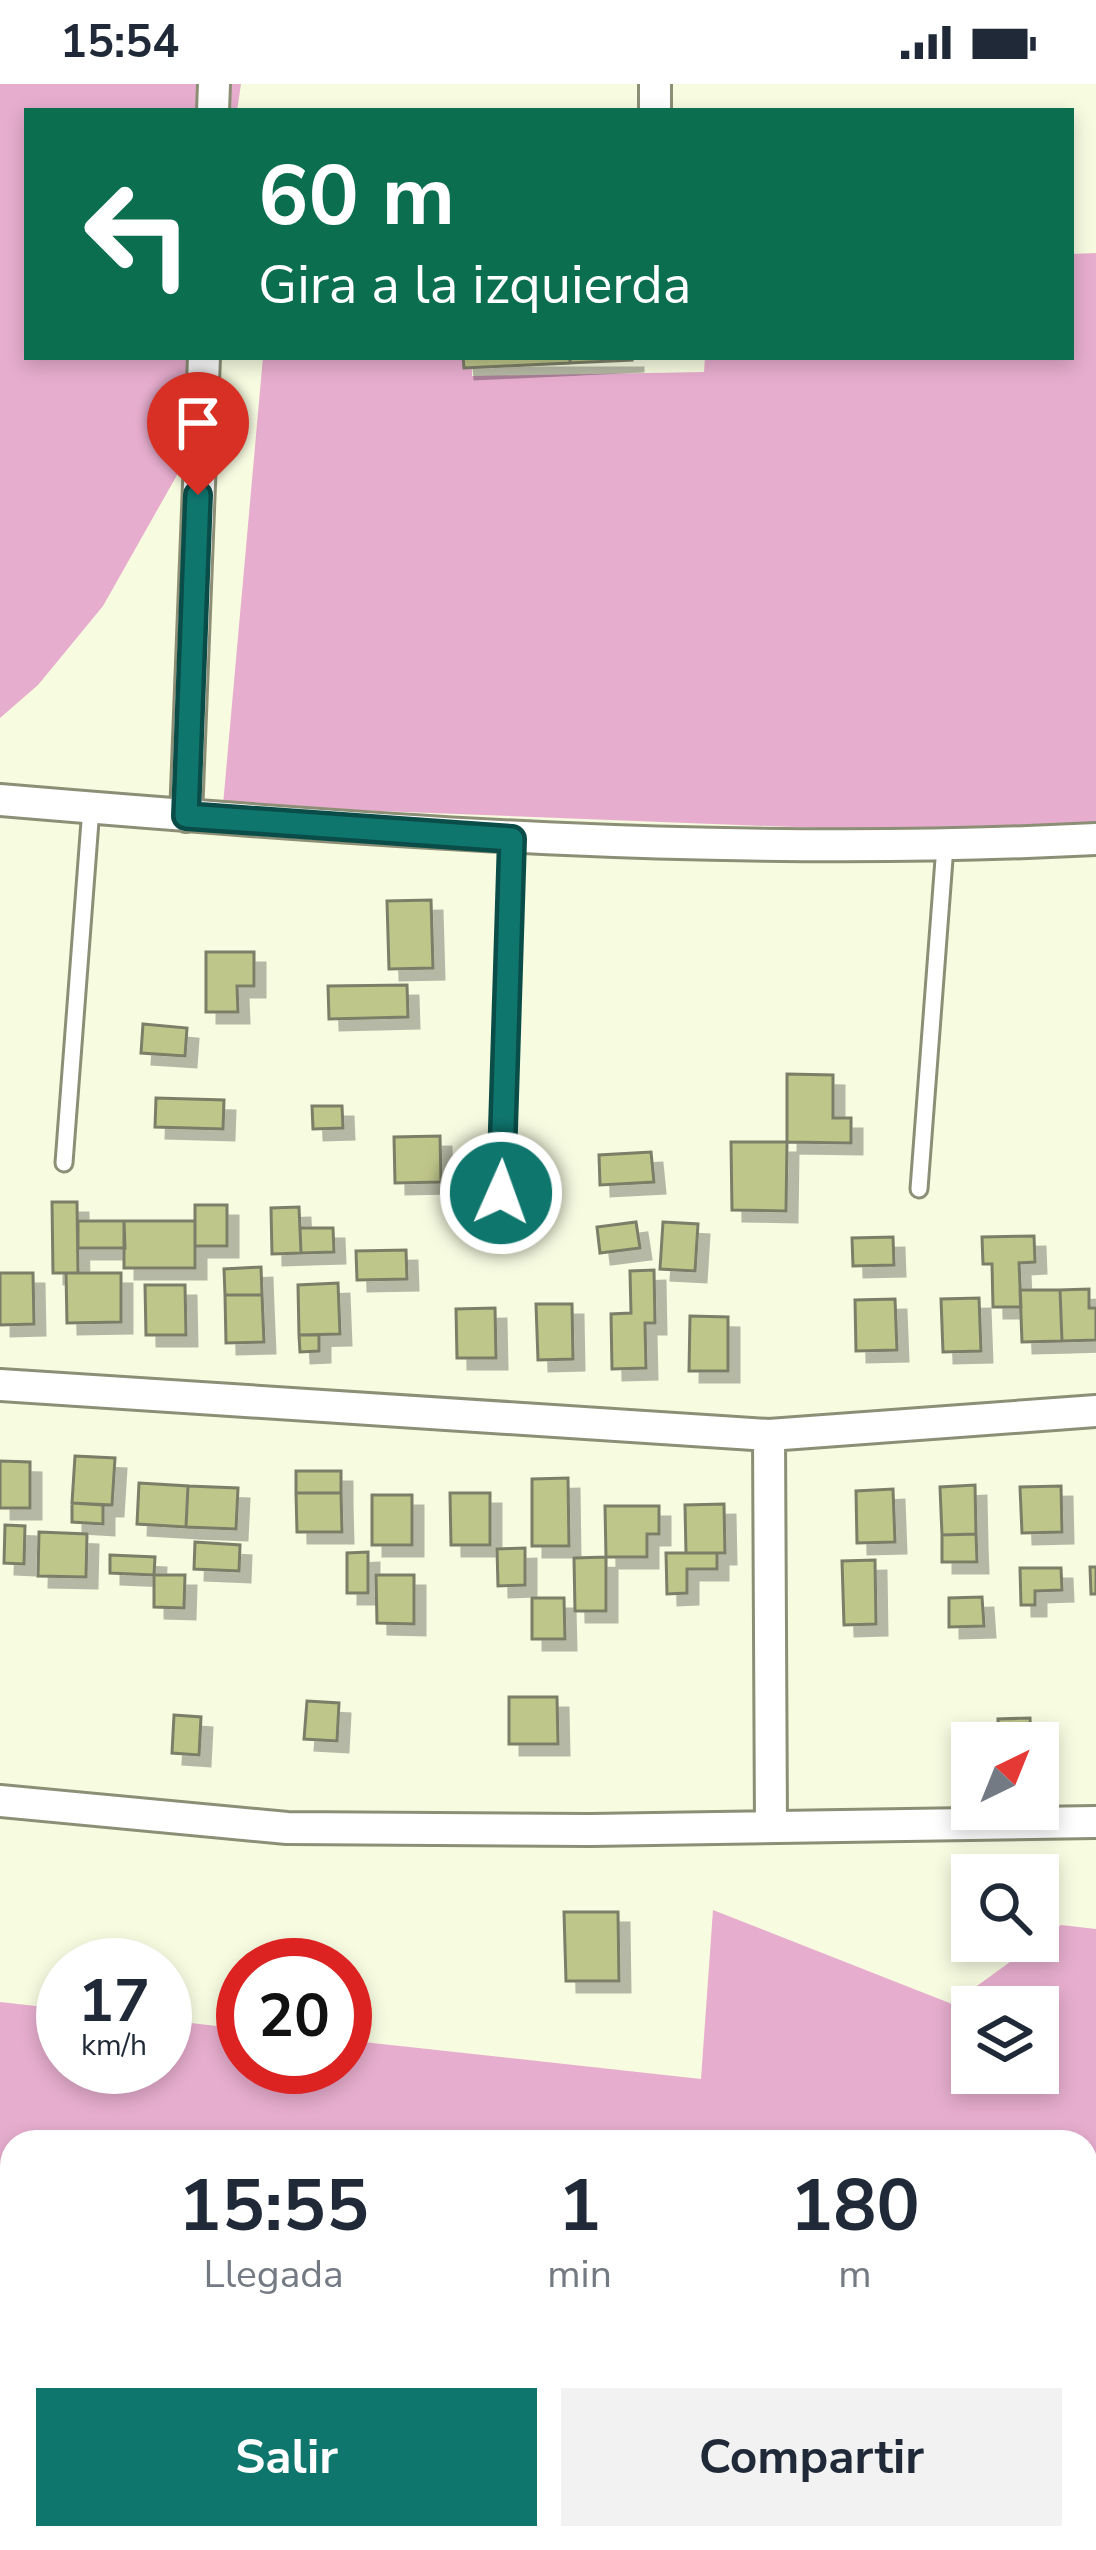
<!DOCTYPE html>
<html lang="es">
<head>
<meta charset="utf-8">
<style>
  :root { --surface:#fff; --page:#f2f2f3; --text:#1f2937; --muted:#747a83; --accent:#0f766e }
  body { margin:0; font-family:"Nunito Sans",sans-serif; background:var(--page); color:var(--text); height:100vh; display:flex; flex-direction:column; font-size:45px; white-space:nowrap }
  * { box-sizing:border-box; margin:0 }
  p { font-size:39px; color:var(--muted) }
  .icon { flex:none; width:66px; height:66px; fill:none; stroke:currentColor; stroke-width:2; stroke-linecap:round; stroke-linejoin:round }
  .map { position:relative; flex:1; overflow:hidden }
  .panel { position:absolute; left:0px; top:2046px; width:1098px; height:420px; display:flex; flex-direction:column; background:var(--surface); border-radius:36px 36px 0 0; box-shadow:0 6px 18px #0003 }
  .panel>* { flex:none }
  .top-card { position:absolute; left:24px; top:24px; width:1050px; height:252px; border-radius:0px; box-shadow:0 6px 18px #0003; background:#0b6e4f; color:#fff; overflow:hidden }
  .needle { width:78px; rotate:43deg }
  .buttons { position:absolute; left:951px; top:1638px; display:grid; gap:24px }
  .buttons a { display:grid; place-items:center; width:108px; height:108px; border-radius:0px; background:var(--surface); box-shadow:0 6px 18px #0003; font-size:60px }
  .speed { position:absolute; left:36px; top:1854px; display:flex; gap:24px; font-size:60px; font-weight:700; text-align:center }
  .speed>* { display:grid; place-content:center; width:156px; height:156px; border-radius:50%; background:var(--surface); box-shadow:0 6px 18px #0003; line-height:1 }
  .speed small { font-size:30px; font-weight:400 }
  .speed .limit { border:18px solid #d22; background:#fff; color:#111 }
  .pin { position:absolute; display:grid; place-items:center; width:102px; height:102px; color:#fff; margin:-123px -51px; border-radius:50% 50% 50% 0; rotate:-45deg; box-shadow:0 0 12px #0007 }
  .pin .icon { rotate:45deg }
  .me { position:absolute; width:132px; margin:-66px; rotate:2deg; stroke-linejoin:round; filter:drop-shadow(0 0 9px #0008) }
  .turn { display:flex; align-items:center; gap:42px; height:252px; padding:0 36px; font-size:54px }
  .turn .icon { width:156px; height:156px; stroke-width:2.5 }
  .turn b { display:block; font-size:84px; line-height:102px }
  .eta { display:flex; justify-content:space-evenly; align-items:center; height:204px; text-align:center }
  .eta b { font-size:72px; font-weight:700; line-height:84px }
  .action { display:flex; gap:24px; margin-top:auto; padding:24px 36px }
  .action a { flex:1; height:138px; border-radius:0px; background:var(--accent); color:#fff; font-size:48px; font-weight:700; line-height:138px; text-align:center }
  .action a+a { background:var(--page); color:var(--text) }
  .status { display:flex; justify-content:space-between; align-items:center; height:84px; padding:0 60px; background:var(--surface); direction:ltr }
  .status svg { height:33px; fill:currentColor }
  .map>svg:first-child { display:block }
  .forest { fill:#e7adce; fill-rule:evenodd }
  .building { fill:#bfc68a; stroke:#7c7f67; stroke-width:3; filter:url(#shadow) }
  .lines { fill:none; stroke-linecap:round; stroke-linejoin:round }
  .service-casing { stroke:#8c8f76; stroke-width:21 }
  .minor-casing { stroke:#8c8f76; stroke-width:36 }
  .service { stroke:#fff; stroke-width:15 }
  .minor { stroke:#fff; stroke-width:30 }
  .route-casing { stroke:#0a4d48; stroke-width:30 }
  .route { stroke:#0f766e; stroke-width:21 }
</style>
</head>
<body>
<div class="status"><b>15:54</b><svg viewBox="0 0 49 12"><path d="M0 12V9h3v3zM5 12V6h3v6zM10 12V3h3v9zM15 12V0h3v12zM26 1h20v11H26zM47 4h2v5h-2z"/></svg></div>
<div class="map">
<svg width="1096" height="2466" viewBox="0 0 1096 2466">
  <defs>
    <filter id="shadow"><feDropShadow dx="11" dy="11" stdDeviation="0" flood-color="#0004"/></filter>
  </defs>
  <rect width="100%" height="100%" fill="#f7fbe0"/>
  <path class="forest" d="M 0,0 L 241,0 L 237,27 L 27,27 L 27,273 L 212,273 L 194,361 L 103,522 L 38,601 L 0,634 Z
    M 1096,169 L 1096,740 L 946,749 L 223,721 L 263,273 L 472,273 L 472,292 L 704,288 L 705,273 L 1071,273 L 1071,170 Z
    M 713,1826 L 952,1920 L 1061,1841 L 1096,1845 L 1096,2368 L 1086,2371 L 1086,2058 L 12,2058 L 12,2454 L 269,2454 L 238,2466 L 0,2466 L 0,1918 L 63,1925 L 63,1983 L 165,1983 L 165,1936 L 243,1945 L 243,1983 L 345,1983 L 345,1956 L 701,1995 ZM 972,1923 L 1038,1923 L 1038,1989 L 972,1989 Z"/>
  <path class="building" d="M 463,273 L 570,273 L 570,279 L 464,284 Z
    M 570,273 L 632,273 L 632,276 L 570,279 Z
    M 431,816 L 433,884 L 389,885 L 387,817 Z
    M 206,868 L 254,868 L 254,902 L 237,902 L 238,928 L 206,928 Z
    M 407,901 L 408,933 L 329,935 L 328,902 Z
    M 143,940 L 187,944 L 185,972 L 141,969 Z
    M 787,990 L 833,991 L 833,1034 L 851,1034 L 851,1059 L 787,1058 Z
    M 156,1014 L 224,1016 L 223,1045 L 155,1043 Z
    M 312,1022 L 342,1022 L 343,1044 L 313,1045 Z
    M 440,1052 L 441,1098 L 395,1099 L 394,1053 Z
    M 731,1058 L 787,1058 L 786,1127 L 732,1126 Z
    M 651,1068 L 654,1098 L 600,1101 L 599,1071 Z
    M 52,1118 L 77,1118 L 78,1189 L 53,1189 Z
    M 195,1121 L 227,1121 L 227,1162 L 195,1162 Z
    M 299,1123 L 301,1169 L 272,1170 L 271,1124 Z
    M 78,1137 L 124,1137 L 125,1164 L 78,1164 Z
    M 124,1137 L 195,1137 L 195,1184 L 124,1184 Z
    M 636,1138 L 640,1164 L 600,1169 L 597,1143 Z
    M 663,1138 L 698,1140 L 695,1187 L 660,1185 Z
    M 300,1144 L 333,1144 L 334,1168 L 301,1169 Z
    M 1034,1152 L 1035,1178 L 1019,1179 L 1021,1223 L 993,1223 L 992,1180 L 983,1180 L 982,1153 Z
    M 893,1153 L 894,1181 L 853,1182 L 852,1154 Z
    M 406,1166 L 407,1195 L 357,1196 L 356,1167 Z
    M 261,1183 L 262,1211 L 225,1211 L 224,1185 Z
    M 654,1186 L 655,1239 L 645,1239 L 646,1284 L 612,1285 L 611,1230 L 631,1229 L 630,1187 Z
    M 0,1189 L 33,1189 L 34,1240 L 0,1241 Z
    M 66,1189 L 121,1189 L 121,1238 L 67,1239 Z
    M 338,1199 L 340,1250 L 299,1251 L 298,1201 Z
    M 145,1201 L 185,1201 L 186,1251 L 146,1251 Z
    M 1089,1205 L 1089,1224 L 1096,1224 L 1096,1256 L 1062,1257 L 1060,1206 Z
    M 1020,1206 L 1060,1206 L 1062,1257 L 1022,1258 Z
    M 225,1211 L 262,1211 L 264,1258 L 226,1259 Z
    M 979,1214 L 981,1267 L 943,1268 L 941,1215 Z
    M 895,1215 L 897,1266 L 856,1267 L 855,1216 Z
    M 536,1220 L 572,1220 L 573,1275 L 538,1276 Z
    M 495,1224 L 496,1274 L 457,1274 L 456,1225 Z
    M 690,1232 L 728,1233 L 728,1287 L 689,1287 Z
    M 299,1251 L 319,1251 L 319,1267 L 300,1268 Z
    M 75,1372 L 115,1374 L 112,1421 L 72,1419 Z
    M 0,1377 L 30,1378 L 30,1424 L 0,1424 Z
    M 296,1387 L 341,1387 L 341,1409 L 296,1409 Z
    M 568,1394 L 569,1462 L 532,1462 L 532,1395 Z
    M 139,1399 L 188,1402 L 186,1443 L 137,1440 Z
    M 975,1401 L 976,1450 L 942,1451 L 940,1403 Z
    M 188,1402 L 238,1404 L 236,1445 L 186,1443 Z
    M 1061,1402 L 1062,1448 L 1022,1449 L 1020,1403 Z
    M 893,1405 L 895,1458 L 857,1459 L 856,1407 Z
    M 296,1409 L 341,1409 L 342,1448 L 297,1448 Z
    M 450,1409 L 490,1409 L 490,1461 L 451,1461 Z
    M 372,1411 L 412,1411 L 412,1461 L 372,1461 Z
    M 72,1419 L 103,1421 L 103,1440 L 72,1438 Z
    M 724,1420 L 725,1469 L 686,1469 L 685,1421 Z
    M 605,1422 L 659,1422 L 659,1450 L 647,1450 L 647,1473 L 606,1473 Z
    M 5,1441 L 25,1442 L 24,1480 L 4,1479 Z
    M 39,1448 L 87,1450 L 86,1493 L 38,1492 Z
    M 976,1450 L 977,1478 L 942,1478 L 942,1451 Z
    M 195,1458 L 240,1461 L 239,1487 L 194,1485 Z
    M 525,1464 L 525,1501 L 498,1502 L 497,1465 Z
    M 368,1468 L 368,1509 L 347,1509 L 347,1469 Z
    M 666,1469 L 717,1469 L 717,1485 L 687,1485 L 687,1509 L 667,1510 Z
    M 110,1471 L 155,1473 L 154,1491 L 110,1489 Z
    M 606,1473 L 606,1527 L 575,1527 L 574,1474 Z
    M 875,1476 L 876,1540 L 844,1541 L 842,1477 Z
    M 1090,1483 L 1096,1483 L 1096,1510 L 1091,1510 Z
    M 1020,1484 L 1061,1484 L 1062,1506 L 1035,1507 L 1035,1521 L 1021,1521 Z
    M 154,1491 L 185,1491 L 184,1524 L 154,1523 Z
    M 376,1491 L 414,1491 L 414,1540 L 377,1539 Z
    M 982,1513 L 984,1542 L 949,1543 L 949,1514 Z
    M 532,1514 L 564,1514 L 565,1555 L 532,1555 Z
    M 509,1613 L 557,1613 L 558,1660 L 509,1660 Z
    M 307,1617 L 339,1619 L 337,1657 L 304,1655 Z
    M 174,1631 L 201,1633 L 199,1671 L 172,1669 Z
    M 1030,1634 L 1031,1659 L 999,1659 L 998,1635 Z
    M 564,1828 L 618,1828 L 619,1897 L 566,1897 Z"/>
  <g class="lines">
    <defs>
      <path id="service" d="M 64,1079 L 91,724
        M 919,1105 L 945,762
        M 501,1109 L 511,755
        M 1086,2287 L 1096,2288"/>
      <path id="minor" d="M 213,27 L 214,0
        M 655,27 L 655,0
        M 0,716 C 365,747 730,774 1096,755
        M 186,732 L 204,273
        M 0,1301 L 769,1351 L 1096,1327
        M 769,1351 L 771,1743
        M 0,1717 L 287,1744 L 590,1746 L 1096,1738"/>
    </defs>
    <use href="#service" class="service-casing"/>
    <use href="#minor" class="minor-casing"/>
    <use href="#service" class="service"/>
    <use href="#minor" class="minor"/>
  </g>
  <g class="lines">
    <defs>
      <path id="route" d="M 198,411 L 186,732 L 512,755 L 501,1109"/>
    </defs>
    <use href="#route" class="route-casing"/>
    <use href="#route" class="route"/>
  </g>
</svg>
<div class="buttons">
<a><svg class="needle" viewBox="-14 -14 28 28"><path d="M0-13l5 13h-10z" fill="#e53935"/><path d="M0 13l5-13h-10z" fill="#747a83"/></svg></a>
<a><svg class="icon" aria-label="search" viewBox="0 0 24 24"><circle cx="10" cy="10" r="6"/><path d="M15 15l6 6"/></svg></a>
<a><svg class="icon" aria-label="layers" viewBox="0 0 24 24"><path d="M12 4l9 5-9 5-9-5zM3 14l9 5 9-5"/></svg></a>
</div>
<div class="speed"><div>17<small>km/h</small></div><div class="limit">20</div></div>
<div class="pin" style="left:198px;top:411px;background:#d93025"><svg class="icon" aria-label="arrive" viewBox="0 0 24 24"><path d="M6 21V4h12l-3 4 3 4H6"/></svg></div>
<svg class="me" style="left:501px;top:1109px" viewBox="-20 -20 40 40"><circle r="17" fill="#0f766e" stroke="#fff" stroke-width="3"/><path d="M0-11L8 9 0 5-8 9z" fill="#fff"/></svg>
<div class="top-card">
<div class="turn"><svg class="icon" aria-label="left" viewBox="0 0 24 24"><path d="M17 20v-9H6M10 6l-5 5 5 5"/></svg><div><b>60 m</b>Gira a la izquierda</div></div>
</div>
<section class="panel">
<div class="eta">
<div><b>15:55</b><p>Llegada</p></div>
<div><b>1</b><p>min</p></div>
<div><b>180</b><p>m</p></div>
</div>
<div class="action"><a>Salir</a><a>Compartir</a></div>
</section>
</div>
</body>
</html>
